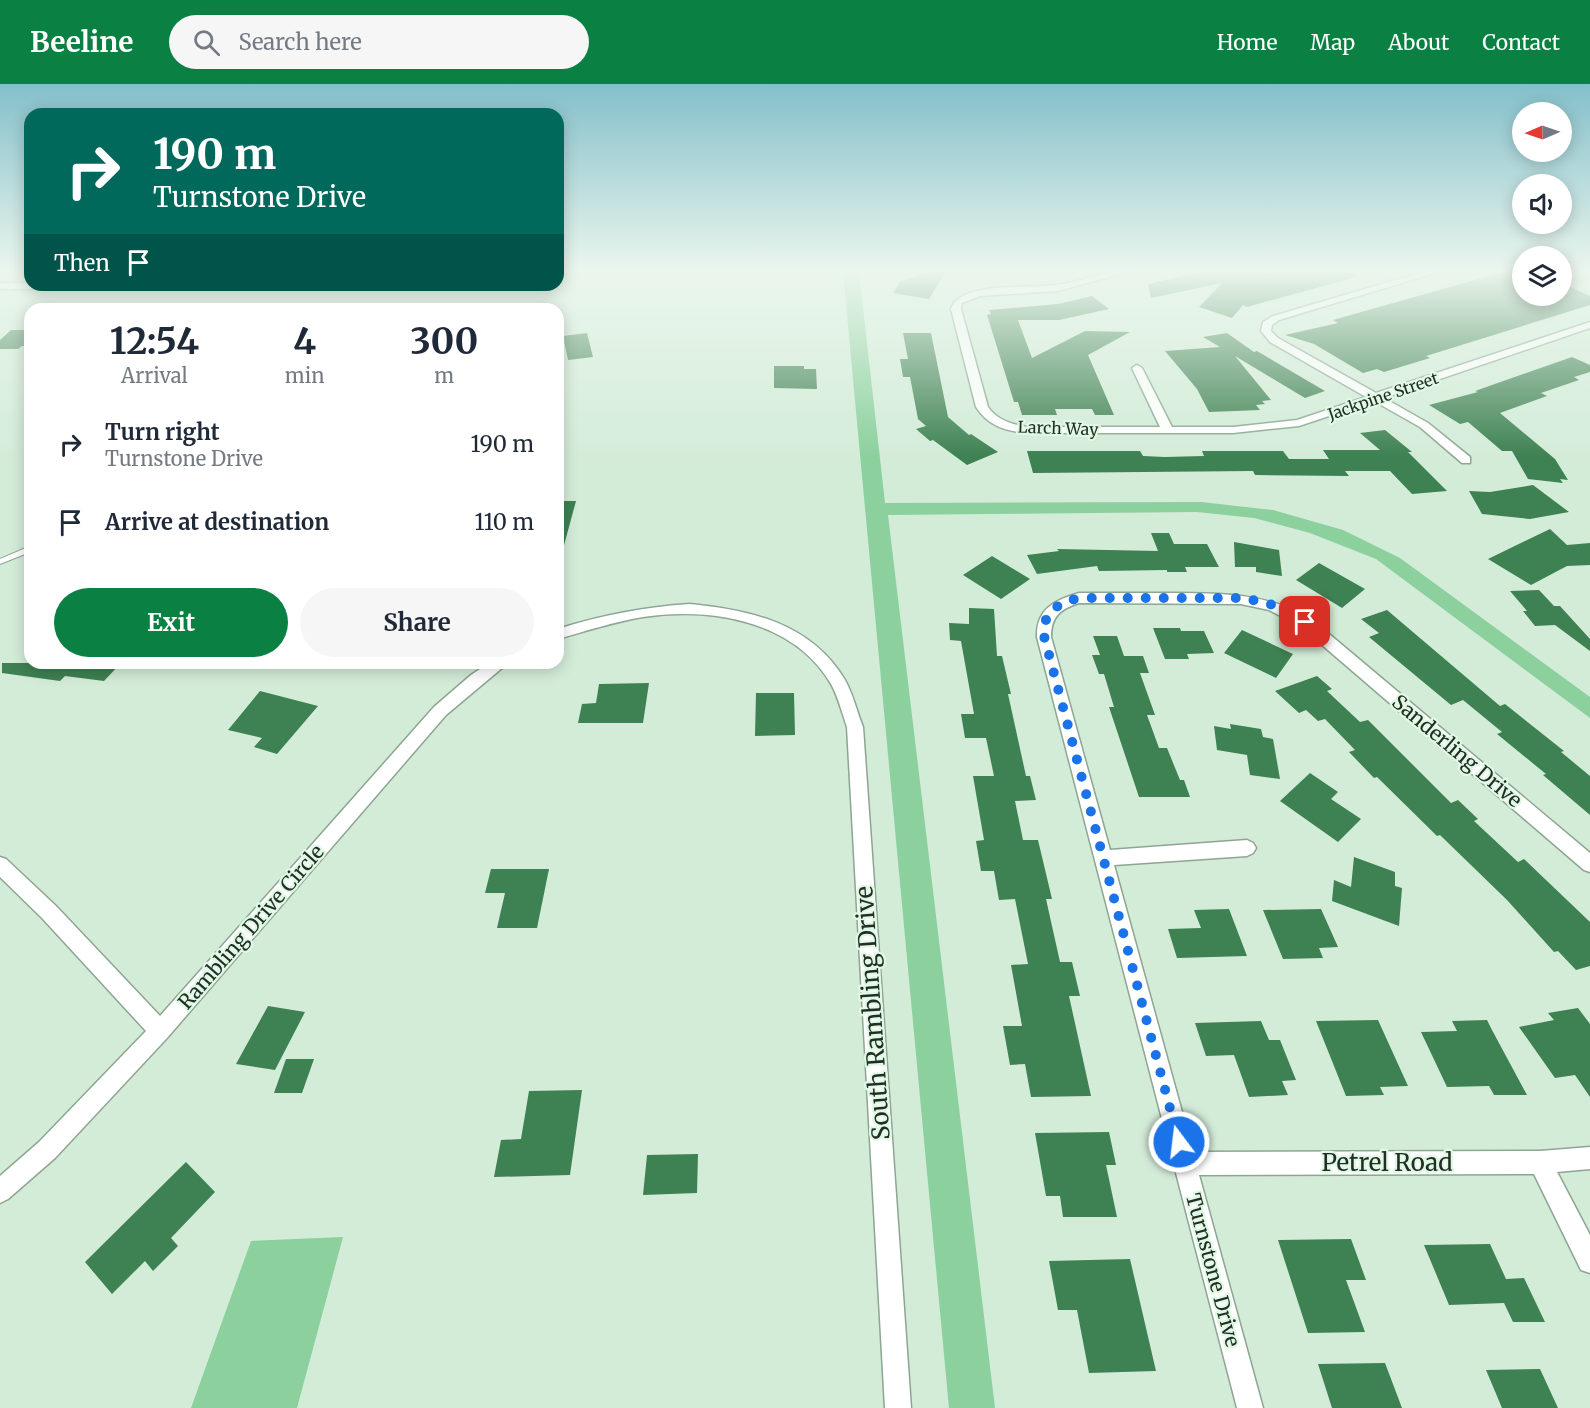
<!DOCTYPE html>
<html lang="en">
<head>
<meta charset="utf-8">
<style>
  :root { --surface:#fff; --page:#f6f6f7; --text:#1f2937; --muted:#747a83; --accent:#0b8043 }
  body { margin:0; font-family:Merriweather,serif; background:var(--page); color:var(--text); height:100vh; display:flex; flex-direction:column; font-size:22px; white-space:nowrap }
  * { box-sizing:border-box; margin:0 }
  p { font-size:20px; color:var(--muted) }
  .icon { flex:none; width:33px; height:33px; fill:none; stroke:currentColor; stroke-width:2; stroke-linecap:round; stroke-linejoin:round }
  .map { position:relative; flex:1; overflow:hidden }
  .panel { position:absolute; left:24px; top:219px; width:540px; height:366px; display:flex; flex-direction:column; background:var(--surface); border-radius:18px; box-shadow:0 3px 15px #0003 }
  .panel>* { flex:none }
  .banner { position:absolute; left:24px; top:24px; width:540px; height:183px; border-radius:18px; box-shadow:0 3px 15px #0003; background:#00695c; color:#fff; overflow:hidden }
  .needle { width:39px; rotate:268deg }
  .fabs { position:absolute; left:1512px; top:18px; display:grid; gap:12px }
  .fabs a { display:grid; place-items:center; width:60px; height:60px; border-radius:50%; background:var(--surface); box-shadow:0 3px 15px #0003; font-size:30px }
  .pin { position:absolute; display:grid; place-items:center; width:51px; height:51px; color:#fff; margin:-26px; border-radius:12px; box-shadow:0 3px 9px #0006 }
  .me { position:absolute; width:66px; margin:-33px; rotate:345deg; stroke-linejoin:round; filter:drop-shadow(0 0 4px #0008) }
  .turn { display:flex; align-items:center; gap:21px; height:126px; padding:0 30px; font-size:27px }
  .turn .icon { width:78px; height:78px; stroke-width:2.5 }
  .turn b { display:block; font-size:42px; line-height:51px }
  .then { display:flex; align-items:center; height:57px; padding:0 30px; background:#0003; gap:12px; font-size:22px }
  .eta { display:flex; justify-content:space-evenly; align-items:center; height:102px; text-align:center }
  .eta b { font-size:36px; font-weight:700; line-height:42px }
  .cta { display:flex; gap:12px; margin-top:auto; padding:12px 30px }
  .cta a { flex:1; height:69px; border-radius:36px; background:var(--accent); color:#fff; font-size:24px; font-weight:700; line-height:69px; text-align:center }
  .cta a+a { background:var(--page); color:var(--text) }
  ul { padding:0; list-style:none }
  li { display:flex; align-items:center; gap:18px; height:78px; padding:0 30px }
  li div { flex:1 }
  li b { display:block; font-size:22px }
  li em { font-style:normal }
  header { display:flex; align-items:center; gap:36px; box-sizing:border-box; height:84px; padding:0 30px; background:var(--accent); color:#fff }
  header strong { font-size:28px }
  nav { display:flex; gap:33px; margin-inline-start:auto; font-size:21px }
  .search { width:420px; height:54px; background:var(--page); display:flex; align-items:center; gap:15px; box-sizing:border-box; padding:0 21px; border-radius:33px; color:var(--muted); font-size:22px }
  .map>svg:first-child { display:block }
  .water { fill:#8bd09d }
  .building { fill:#3e8152 }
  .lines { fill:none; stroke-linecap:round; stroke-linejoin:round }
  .service-casing { stroke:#8da592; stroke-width:2 }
  .minor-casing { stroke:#8da592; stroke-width:3 }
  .service { fill:#fff; fill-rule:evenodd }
  .minor { fill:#fff; fill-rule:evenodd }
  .route { stroke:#1a73e8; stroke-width:10; stroke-dasharray:0 18 }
  .labels { text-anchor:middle; stroke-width:4.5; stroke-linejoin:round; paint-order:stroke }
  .far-street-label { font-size:16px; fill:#232d25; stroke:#e0f9e5 }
  .street-label { font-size:20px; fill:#232d25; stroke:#e0f9e5 }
  .near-street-label { font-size:24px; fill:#232d25; stroke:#e0f9e5 }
</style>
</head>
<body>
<header>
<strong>Beeline</strong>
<div class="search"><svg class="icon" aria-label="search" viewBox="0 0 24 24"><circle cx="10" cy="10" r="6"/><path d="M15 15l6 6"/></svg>Search here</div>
<nav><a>Home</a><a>Map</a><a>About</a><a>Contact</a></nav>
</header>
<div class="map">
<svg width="1590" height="1324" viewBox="0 0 1590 1324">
  <rect width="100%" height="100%" fill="#d3ecd8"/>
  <path class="water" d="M 843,188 L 859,188 L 885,419 L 1201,418 L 1273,426 L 1343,446 L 1400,474 L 1590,613 L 1590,634 L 1376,475 L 1310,449 L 1254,434 L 1197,428 L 888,431 L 995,1324 L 949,1324 Z
    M 343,1153 L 297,1324 L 191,1324 L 251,1157 Z"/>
  <path class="building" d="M 929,188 L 945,188 L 929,215 L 893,209 L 901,197 Z
    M 1201,188 L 1356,188 L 1356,193 L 1247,223 L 1243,221 L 1232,234 L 1199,223 L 1222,199 L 1151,214 L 1148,200 Z
    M 1503,188 L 1522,188 L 1522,212 L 1539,217 L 1562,212 L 1562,199 L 1590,212 L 1590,221 L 1426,272 L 1430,274 L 1384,288 L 1377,285 L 1363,289 L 1314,260 L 1285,251 L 1338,239 L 1333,236 Z
    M 1092,212 L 1109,225 L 1059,236 L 1018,236 L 1032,274 L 1085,247 L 1130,248 L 1088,271 L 1114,331 L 1095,331 L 1092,325 L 1055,325 L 1057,331 L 1022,331 L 1018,318 L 1014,318 L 987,231 L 991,230 L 989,226 L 1058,220 Z
    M 11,246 L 30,246 L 30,262 L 22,262 L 18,265 L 0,265 L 0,256 Z
    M 587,249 L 593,273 L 568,276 L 563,252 Z
    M 903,249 L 931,249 L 948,333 L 969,351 L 971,350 L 998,368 L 967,381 L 933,356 L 930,357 L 916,345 L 926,342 L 918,335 L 910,293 L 903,293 L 900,275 L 908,275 Z
    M 1227,249 L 1254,268 L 1257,267 L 1325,307 L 1305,314 L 1235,272 L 1271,316 L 1262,317 L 1265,320 L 1256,321 L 1260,326 L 1209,328 L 1197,305 L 1165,267 L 1220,263 L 1203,253 Z
    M 1572,273 L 1590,281 L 1590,288 L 1574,293 L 1579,296 L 1541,309 L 1547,312 L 1500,329 L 1555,375 L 1568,396 L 1560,395 L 1563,399 L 1528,395 L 1512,367 L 1502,367 L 1468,338 L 1460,340 L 1429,321 L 1478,308 L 1475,307 Z
    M 774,282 L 804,282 L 804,285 L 816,285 L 817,305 L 774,304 Z
    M 1385,346 L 1412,368 L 1408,368 L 1447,407 L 1412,410 L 1390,387 L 1345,387 L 1349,392 L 1255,391 L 1253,387 L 1033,389 L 1027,367 L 1140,367 L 1143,372 L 1165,373 L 1204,372 L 1202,367 L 1283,367 L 1289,375 L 1329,375 L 1323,366 L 1380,366 L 1360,349 Z
    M 1533,401 L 1569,428 L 1530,435 L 1482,430 L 1469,407 L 1490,408 Z
    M 558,417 L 576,417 L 563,465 L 558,465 Z
    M 1550,445 L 1567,461 L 1590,459 L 1590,481 L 1567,482 L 1531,501 L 1488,475 Z
    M 1151,449 L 1169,449 L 1174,460 L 1207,460 L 1219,483 L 1185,483 L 1187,488 L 1167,488 L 1167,486 L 1099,487 L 1097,482 L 1037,490 L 1027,471 L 1059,467 L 1057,465 L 1158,467 Z
    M 1234,458 L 1279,466 L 1282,492 L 1256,488 L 1256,483 L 1235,483 Z
    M 992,472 L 1030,495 L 1001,515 L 963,491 Z
    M 1319,479 L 1365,505 L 1342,524 L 1296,496 Z
    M 1539,506 L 1554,522 L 1560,522 L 1590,555 L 1590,567 L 1555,541 L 1535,542 L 1523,527 L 1527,527 L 1510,507 Z
    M 969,524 L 994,525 L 997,572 L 1002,572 L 1011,610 L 1008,610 L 1026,692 L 1030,692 L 1036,716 L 1015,717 L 1023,756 L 1038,756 L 1052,815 L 1046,815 L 1060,878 L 1072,878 L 1080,912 L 1069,912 L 1091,1012 L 1031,1013 L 1025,980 L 1010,981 L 1003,942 L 1022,942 L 1011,881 L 1028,880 L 1015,815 L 999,816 L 994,787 L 981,787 L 976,757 L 984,756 L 973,692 L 994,692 L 986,654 L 965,654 L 961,630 L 974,630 L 961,557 L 950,556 L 949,539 L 969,540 Z
    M 1387,526 L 1500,622 L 1505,620 L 1564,667 L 1561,668 L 1590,692 L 1590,731 L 1543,691 L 1546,690 L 1497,650 L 1502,648 L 1463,616 L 1451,621 L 1369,553 L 1379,549 L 1361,535 Z
    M 1153,544 L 1180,544 L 1181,547 L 1204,547 L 1214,569 L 1187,570 L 1189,575 L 1165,575 Z
    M 1242,546 L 1293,570 L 1276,594 L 1224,569 Z
    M 1093,552 L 1117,552 L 1124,572 L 1143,572 L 1149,589 L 1140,589 L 1155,631 L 1147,631 L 1159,664 L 1167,664 L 1180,696 L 1184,696 L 1190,713 L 1139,713 L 1109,623 L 1114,623 L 1104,590 L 1099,590 L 1092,571 L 1100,571 Z
    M 2,579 L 121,579 L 104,597 L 65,592 L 60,597 L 2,589 Z
    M 1317,592 L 1332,605 L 1327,607 L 1360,638 L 1368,636 L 1451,719 L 1458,716 L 1478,735 L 1474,737 L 1518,778 L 1524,775 L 1590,838 L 1590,882 L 1576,886 L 1558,867 L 1554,868 L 1507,816 L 1440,751 L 1437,752 L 1377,693 L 1374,694 L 1349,668 L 1355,666 L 1325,635 L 1318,637 L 1306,626 L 1299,629 L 1275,607 Z
    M 649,599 L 643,639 L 578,639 L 582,620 L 596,619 L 599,600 Z
    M 260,607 L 318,622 L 277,670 L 254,663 L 262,654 L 228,646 Z
    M 756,609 L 794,609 L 795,651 L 755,652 Z
    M 1230,640 L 1261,645 L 1263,653 L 1273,655 L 1280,695 L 1250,691 L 1247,671 L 1217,666 L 1214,642 L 1231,645 Z
    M 1310,689 L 1338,708 L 1331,715 L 1361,735 L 1338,758 L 1280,717 Z
    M 1354,773 L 1395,788 L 1395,802 L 1402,804 L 1399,842 L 1332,817 L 1334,796 L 1351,803 Z
    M 491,785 L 549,785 L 537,844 L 497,844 L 505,809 L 485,809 Z
    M 1229,825 L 1247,872 L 1177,874 L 1168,845 L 1201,844 L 1194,826 Z
    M 1321,825 L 1338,863 L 1319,864 L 1323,874 L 1283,875 L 1263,826 Z
    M 268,922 L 305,928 L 275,986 L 236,980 Z
    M 1578,924 L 1590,940 L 1590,1013 L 1575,991 L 1555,994 L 1519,943 L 1554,936 L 1548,929 Z
    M 1378,936 L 1408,1002 L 1380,1003 L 1384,1011 L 1346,1012 L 1316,937 Z
    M 1487,936 L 1492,946 L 1527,1011 L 1494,1011 L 1489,1002 L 1447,1003 L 1421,948 L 1457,947 L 1452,937 Z
    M 1261,937 L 1269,956 L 1280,956 L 1296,996 L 1282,997 L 1288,1011 L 1249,1013 L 1234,971 L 1206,972 L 1195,939 Z
    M 286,975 L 314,975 L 302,1009 L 274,1009 Z
    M 582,1006 L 570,1091 L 494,1093 L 501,1056 L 521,1055 L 529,1007 Z
    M 1109,1048 L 1116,1081 L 1106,1081 L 1117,1133 L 1063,1133 L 1060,1112 L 1046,1112 L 1035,1049 Z
    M 698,1070 L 697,1109 L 643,1111 L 647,1071 Z
    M 186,1078 L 215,1108 L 171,1154 L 178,1162 L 153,1187 L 145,1177 L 112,1210 L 85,1178 Z
    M 1351,1155 L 1366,1196 L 1346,1196 L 1365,1248 L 1308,1249 L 1278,1156 Z
    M 1490,1160 L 1506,1195 L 1524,1194 L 1545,1238 L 1513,1238 L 1504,1219 L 1449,1221 L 1424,1161 Z
    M 1130,1175 L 1156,1287 L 1089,1289 L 1077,1226 L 1058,1226 L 1049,1177 Z
    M 1385,1279 L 1402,1324 L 1332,1324 L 1318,1280 Z
    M 1540,1285 L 1558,1324 L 1502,1324 L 1486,1286 Z"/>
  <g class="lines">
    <defs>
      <path id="service" d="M 28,463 L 30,463 L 30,468 L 0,480 L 0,475 Z"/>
      <path id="minor" d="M 1112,188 L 1128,188 L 1057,207 L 980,212 L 962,219 L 961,225 L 988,323 C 997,336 1011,340 1027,343 L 1160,343 L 1132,284 L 1137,281 L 1142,284 L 1172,343 L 1233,343 L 1297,336 L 1366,313 L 1270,258 L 1261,247 L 1263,238 L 1273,232 L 1423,188 L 1438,188 L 1279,236 L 1272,241 L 1271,247 L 1278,254 L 1376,309 L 1590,238 L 1590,244 L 1384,314 L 1428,339 L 1470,373 L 1470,379 L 1462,379 L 1420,343 L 1374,317 L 1299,342 L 1233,349 L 1027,349 C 1006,347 988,342 976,323 L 951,225 C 959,197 1031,205 1056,201 C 1075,199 1093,192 1112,188 Z
        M 0,199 L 30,199 L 30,201 L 367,201 L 362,204 L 0,205 Z
        M 1079,509 C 1110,509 1141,509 1171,509 C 1221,509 1266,509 1310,534 L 1590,769 L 1590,788 L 1584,786 L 1300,542 L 1269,526 L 1241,520 L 1079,519 C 1060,525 1051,533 1051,553 L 1110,766 L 1247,756 L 1253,759 L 1256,764 L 1253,769 L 1247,772 L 1114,781 L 1193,1068 L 1540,1067 L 1590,1063 L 1590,1085 L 1557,1088 L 1590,1151 L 1590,1189 L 1581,1186 L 1534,1090 L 1199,1091 L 1263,1324 L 1237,1324 L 1037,553 C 1036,525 1055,516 1079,509 Z
        M 690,520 C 750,526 811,539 845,596 C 853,610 857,628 863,643 L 911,1324 L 885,1324 L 847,643 C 842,629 838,612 831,600 C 794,536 710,523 643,533 C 613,538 586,547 558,555 L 558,545 C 602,531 644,523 690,520 Z
        M 489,579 L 508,579 L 446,631 L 167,954 L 55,1074 L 8,1115 L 0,1119 L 0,1092 L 39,1058 L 146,947 L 42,834 L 0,793 L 0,773 L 6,775 L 56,822 L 160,932 L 434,623 L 471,591 Z"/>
    </defs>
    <use href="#service" class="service-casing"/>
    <use href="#minor" class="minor-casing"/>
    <use href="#service" class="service"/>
    <use href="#minor" class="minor"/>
  </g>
  <linearGradient id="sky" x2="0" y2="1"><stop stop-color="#83bfca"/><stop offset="0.5" stop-color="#ebf6ed"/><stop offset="1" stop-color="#ebf6ed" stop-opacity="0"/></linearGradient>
  <rect width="1590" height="373" fill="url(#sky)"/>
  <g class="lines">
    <path class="route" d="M 1179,1058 L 1044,552 C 1042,528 1058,519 1079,514 L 1244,514 L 1270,520 L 1305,538"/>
  </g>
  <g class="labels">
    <g class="far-street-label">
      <text transform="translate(1383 312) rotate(-19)" y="6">Jackpine Street</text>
      <text transform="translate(1058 344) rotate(2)" y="6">Larch Way</text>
    </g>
    <g class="street-label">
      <text transform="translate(1457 667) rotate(40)" y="7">Sanderling Drive</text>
      <text transform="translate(251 843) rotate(-49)" y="7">Rambling Drive Circle</text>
      <text transform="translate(1213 1186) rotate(75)" y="7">Turnstone Drive</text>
    </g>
    <g class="near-street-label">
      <text transform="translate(873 929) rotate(-94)" y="8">South Rambling Drive</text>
      <text x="1387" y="1087">Petrel Road</text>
    </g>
  </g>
</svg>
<div class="fabs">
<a><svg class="needle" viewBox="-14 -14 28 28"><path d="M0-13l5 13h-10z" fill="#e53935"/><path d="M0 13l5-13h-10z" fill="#747a83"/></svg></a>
<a><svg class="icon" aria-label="sound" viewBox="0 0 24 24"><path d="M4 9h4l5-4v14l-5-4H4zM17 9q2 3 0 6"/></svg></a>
<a><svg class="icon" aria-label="layers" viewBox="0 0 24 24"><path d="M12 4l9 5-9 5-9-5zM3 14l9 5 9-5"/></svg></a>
</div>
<div class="pin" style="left:1305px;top:538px;background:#d93025"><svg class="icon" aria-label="arrive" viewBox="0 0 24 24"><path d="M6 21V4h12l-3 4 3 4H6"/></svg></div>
<svg class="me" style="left:1179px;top:1058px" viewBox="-20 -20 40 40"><circle r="17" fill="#1a73e8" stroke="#fff" stroke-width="3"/><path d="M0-11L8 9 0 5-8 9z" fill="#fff"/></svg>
<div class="banner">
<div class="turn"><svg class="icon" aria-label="right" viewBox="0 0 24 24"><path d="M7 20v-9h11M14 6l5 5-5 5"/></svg><div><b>190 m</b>Turnstone Drive</div></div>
<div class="then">Then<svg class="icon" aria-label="arrive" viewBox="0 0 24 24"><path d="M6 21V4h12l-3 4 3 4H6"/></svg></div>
</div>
<section class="panel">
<div class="eta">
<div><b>12:54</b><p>Arrival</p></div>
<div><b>4</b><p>min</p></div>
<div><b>300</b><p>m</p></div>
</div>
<ul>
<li><svg class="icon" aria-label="right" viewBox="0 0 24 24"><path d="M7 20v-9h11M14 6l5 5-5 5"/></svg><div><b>Turn right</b><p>Turnstone Drive</p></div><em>190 m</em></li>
<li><svg class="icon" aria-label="arrive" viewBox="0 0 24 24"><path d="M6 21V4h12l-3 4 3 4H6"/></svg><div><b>Arrive at destination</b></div><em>110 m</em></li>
</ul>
<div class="cta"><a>Exit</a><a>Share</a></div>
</section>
</div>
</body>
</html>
